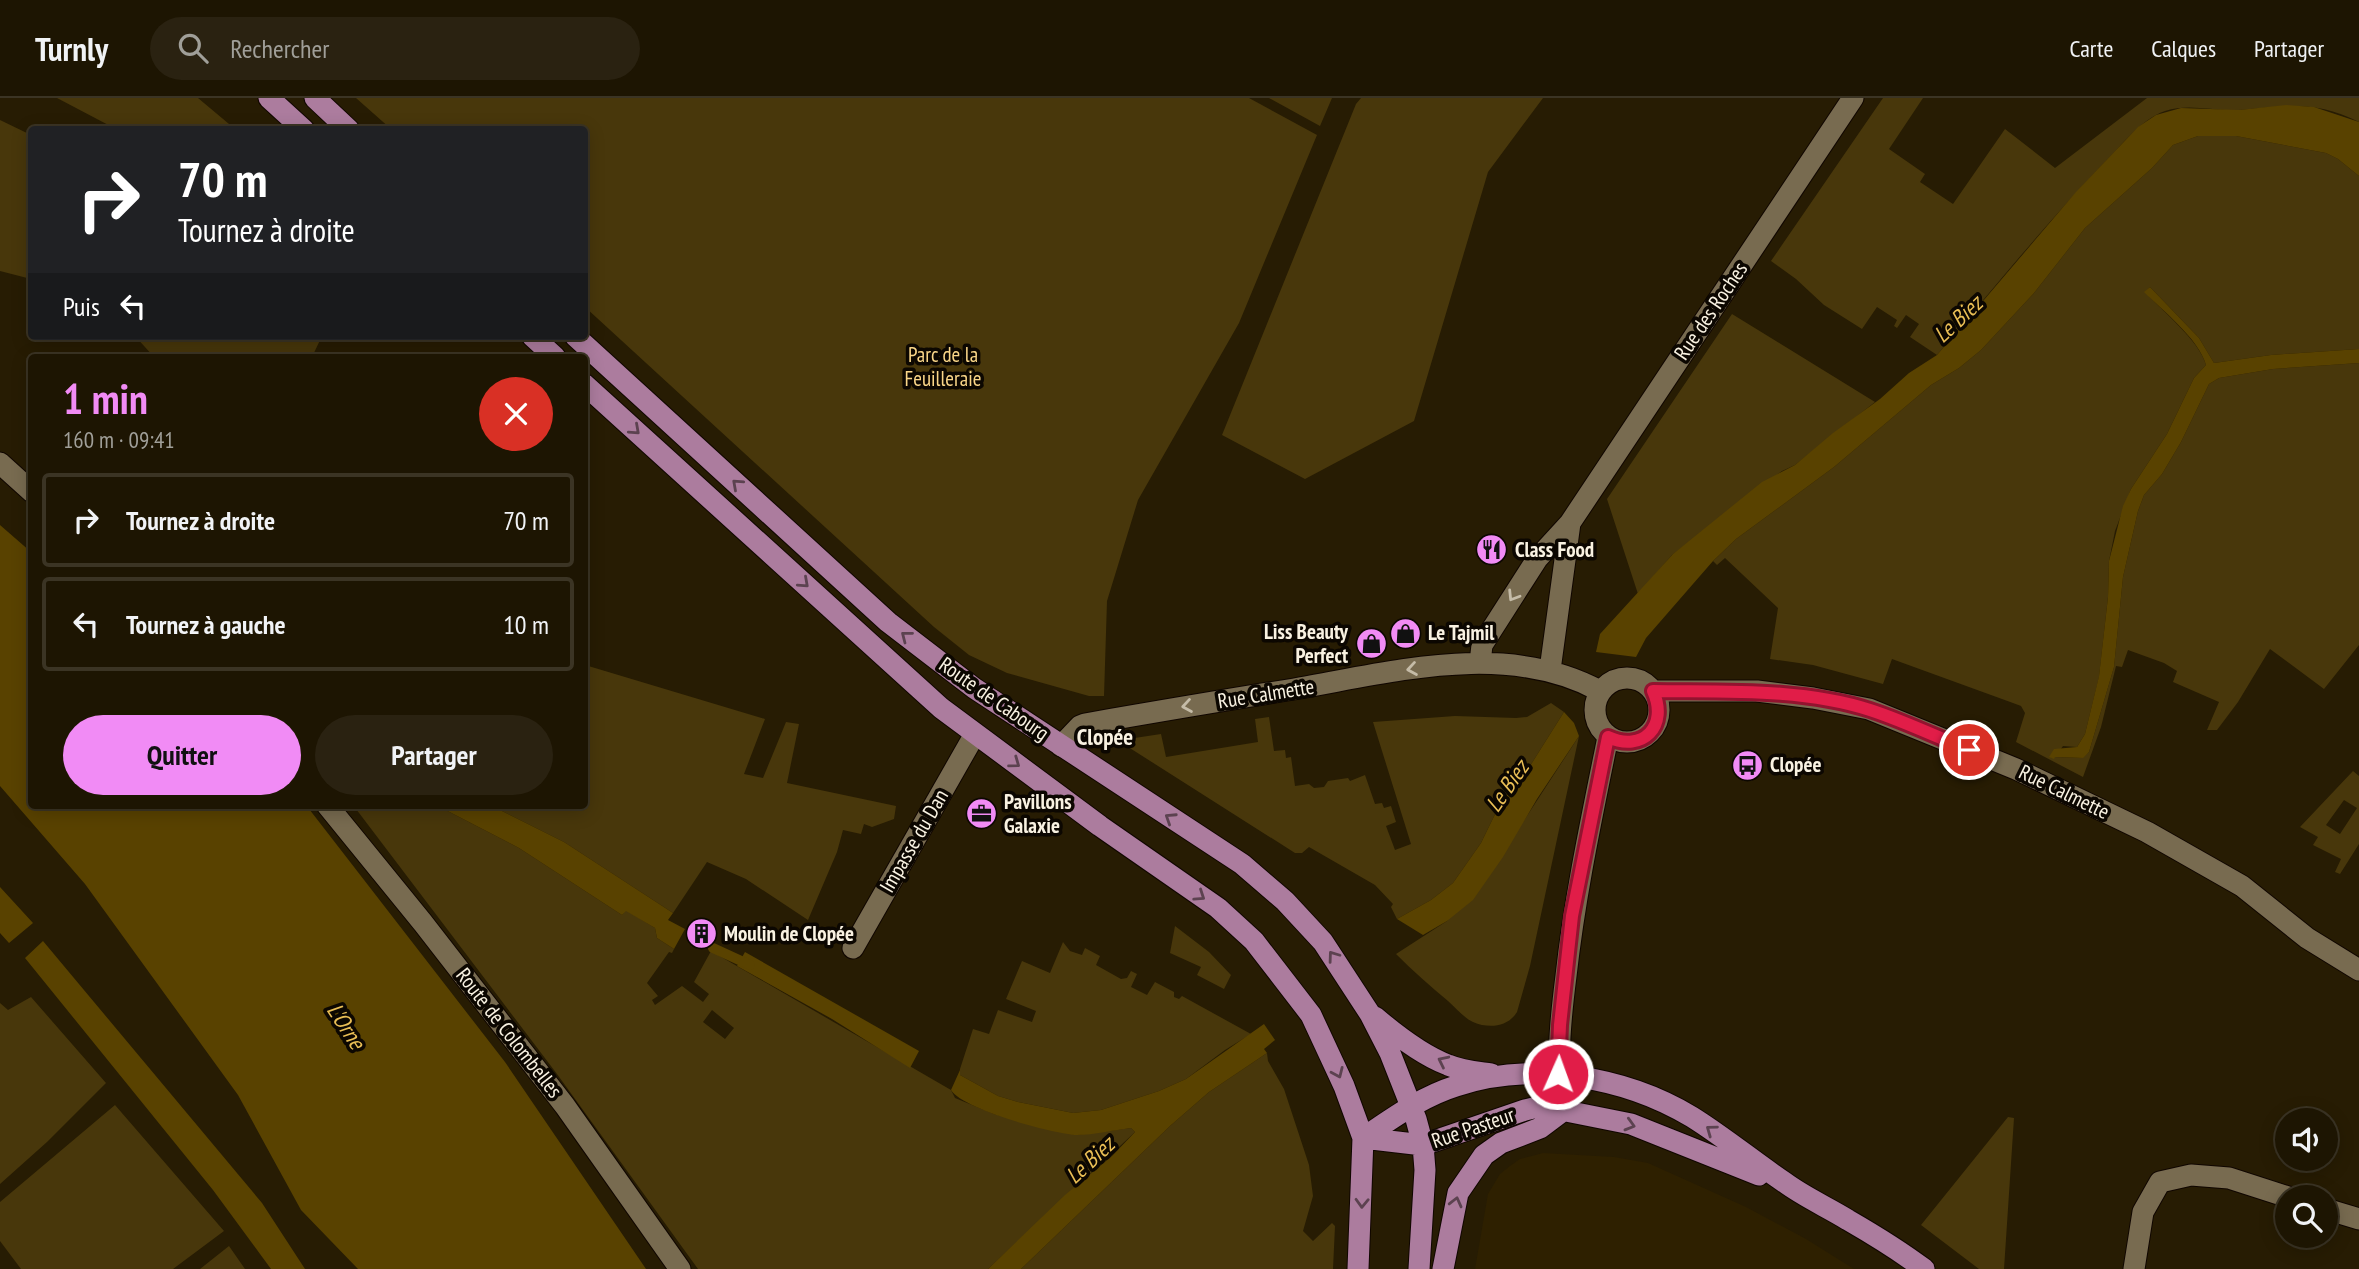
<!DOCTYPE html>
<html lang="fr">
<head>
<meta charset="utf-8">
<style>
  :root { --surface:#1d1502; --page:#2a2211; --text:#f1f3f6; --muted:#a09f99; --line:#3b3424; --accent:#f18bf5 }
  body { margin:0; font-family:"PT Sans Narrow",sans-serif; background:var(--page); color:var(--text); height:100vh; display:flex; flex-direction:column; font-size:26px; white-space:nowrap }
  * { box-sizing:border-box; margin:0 }
  p { font-size:23px; color:var(--muted) }
  .icon { flex:none; width:38px; height:38px; fill:none; stroke:currentColor; stroke-width:2; stroke-linecap:round; stroke-linejoin:round }
  .map { position:relative; flex:1; overflow:hidden }
  .panel { position:absolute; left:28px; top:256px; width:560px; height:455px; display:flex; flex-direction:column; background:var(--surface); border-radius:7px; box-shadow:0 4px 18px #0003,0 0 0 2px var(--line) }
  .panel>* { flex:none }
  .guide { position:absolute; left:28px; top:28px; width:560px; height:214px; border-radius:7px; box-shadow:0 4px 18px #0003,0 0 0 2px var(--line); background:#202124; color:#fff; overflow:hidden }
  .tools { position:absolute; left:2275px; top:1010px; display:grid; gap:14px }
  .tools a { display:grid; place-items:center; width:63px; height:63px; border-radius:50%; background:var(--surface); box-shadow:0 4px 18px #0003,0 0 0 2px var(--line); font-size:35px }
  .pin { position:absolute; display:grid; place-items:center; width:60px; height:60px; color:#fff; margin:-30px; border:4px solid #fff; border-radius:50%; box-shadow:0 2px 7px #0007 }
  .me { position:absolute; width:77px; margin:-38px; rotate:2deg; stroke-linejoin:round; filter:drop-shadow(0 0 5px #0008) }
  .turn { display:flex; align-items:center; gap:24px; height:147px; padding:0 35px; font-size:32px }
  .turn .icon { width:91px; height:91px; stroke-width:2.5 }
  .turn b { display:block; font-size:49px; line-height:60px }
  .then { display:flex; align-items:center; height:66px; padding:0 35px; background:#0003; gap:14px; font-size:26px }
  .round { display:grid; place-items:center; flex:none; width:74px; height:74px; border-radius:37px; background:var(--page) }
  .headline { display:flex; align-items:center; justify-content:space-between; height:119px; padding:0 35px }
  h1 { font-size:42px; font-weight:700; line-height:52px; color:var(--accent) }
  .action { display:flex; gap:14px; margin-top:auto; padding:14px 35px }
  .action a { flex:1; height:80px; border-radius:42px; background:var(--accent); color:#111; font-size:28px; font-weight:700; line-height:80px; text-align:center }
  .action a+a { background:var(--page); color:var(--text) }
  ul { padding:0; list-style:none }
  li { display:flex; align-items:center; gap:21px; height:94px; margin:0 14px 10px; padding:0 21px; border:4px solid var(--line); border-radius:7px }
  li div { flex:1 }
  li b { display:block; font-size:26px }
  li em { font-style:normal }
  header { display:flex; align-items:center; gap:42px; box-sizing:border-box; height:98px; padding:0 35px; background:var(--surface); border-bottom:2px solid var(--line) }
  header strong { font-size:33px }
  nav { display:flex; gap:38px; margin-inline-start:auto; font-size:24px }
  .search { width:490px; height:63px; background:var(--page); display:flex; align-items:center; gap:18px; box-sizing:border-box; padding:0 24px; border-radius:38px; color:var(--muted); font-size:26px }
  .map>svg:first-child { display:block }
  .built { fill:#2e2000 }
  .green { fill:#48370b; fill-rule:evenodd }
  .water { fill:#594200 }
  .lines { fill:none; stroke-linecap:round; stroke-linejoin:round }
  .stream { stroke:#594200; stroke-width:10 }
  .minor-casing { stroke:#100600; stroke-width:23 }
  .major-casing { stroke:#100600; stroke-width:23 }
  .minor { stroke:#786b50; stroke-width:21 }
  .major { stroke:#ac7c9e; stroke-width:21 }
  .oneway { stroke:#5c4250 }
  .oneway2 { stroke:#c5bca8 }
  .route-casing { stroke:#92132f; stroke-width:18 }
  .route { stroke:#e11d48; stroke-width:12 }
  .labels { text-anchor:middle; stroke-width:7; stroke-linejoin:round; paint-order:stroke }
  .street-label { font-size:21px; fill:#f9f2e2; stroke:#0c0701 }
  .park-label { font-size:21px; fill:#fad688; stroke:#0c0701 }
  .poi-label { font-size:21px; font-weight:bold; fill:#f9f2e2; stroke:#0c0701; text-anchor:start }
  .water-label { font-size:23px; font-style:italic; fill:#e9be55; stroke:#0c0701 }
  .neighbourhood-label { font-size:23px; font-weight:bold; fill:#f9f2e2; stroke:#0c0701 }
</style>
</head>
<body>
<header>
<strong>Turnly</strong>
<div class="search"><svg class="icon" aria-label="search" viewBox="0 0 24 24"><circle cx="10" cy="10" r="6"/><path d="M15 15l6 6"/></svg>Rechercher</div>
<nav><a>Carte</a><a>Calques</a><a>Partager</a></nav>
</header>
<div class="map">
<svg width="2359" height="1171" viewBox="0 0 2359 1171">
  <rect width="100%" height="100%" fill="#271c03"/>
  <path class="built" d="M 1543,1055 L 1614,1059 L 1648,1065 L 1746,1109 L 1806,1141 L 1854,1171 L 1475,1171 L 1488,1096 L 1500,1076 L 1510,1068 L 1520,1061 Z"/>
  <path class="green" d="M 57,0 L 198,0 L 235,31 L 116,31 Z
    M 356,0 L 1249,0 L 1317,37 L 1239,225 L 1138,402 L 1107,503 L 1104,598 L 1089,598 L 1007,575 L 969,557 L 934,529 L 585,209 L 584,32 L 391,31 Z
    M 1269,0 L 1332,0 L 1320,28 Z
    M 1361,0 L 1543,0 L 1488,74 L 1414,323 L 1305,381 L 1222,337 L 1356,6 Z
    M 1883,0 L 1923,0 L 1889,51 L 1925,76 L 1920,84 L 1953,106 L 2005,31 L 2055,70 L 2147,0 L 2359,0 L 2359,24 C 2315,2 2285,8 2239,12 C 2214,14 2191,5 2165,13 C 2140,22 2123,46 2105,64 C 2046,125 1992,192 1937,257 L 1910,239 L 1919,226 L 1906,217 L 1897,230 L 1894,228 L 1897,222 L 1877,209 L 1862,231 L 1824,207 L 1796,181 L 1771,163 Z
    M 0,22 L 31,37 L 31,181 L 0,173 Z
    M 2208,37 L 2236,38 L 2326,55 L 2338,61 L 2359,78 L 2359,251 L 2271,257 L 2214,265 L 2199,240 L 2150,189 L 2145,194 C 2163,214 2199,242 2206,267 L 2194,280 L 2167,336 L 2131,391 L 2115,433 L 2109,463 L 2108,499 L 2099,579 L 2085,636 L 2077,649 L 2063,648 L 2055,659 L 2082,660 L 2089,654 L 2114,569 L 2123,479 L 2138,413 L 2144,397 L 2162,376 L 2181,344 L 2209,286 L 2219,280 L 2273,271 L 2359,265 L 2359,547 L 2324,591 L 2270,551 L 2238,604 L 2217,632 L 2207,632 L 2219,604 L 2173,584 L 2177,573 L 2164,565 L 2128,552 L 2122,569 L 2116,568 L 2101,629 L 2083,679 L 2016,644 L 2025,615 L 2021,608 L 2013,605 L 1892,561 L 1883,586 L 1813,567 L 1770,561 L 1778,510 L 1725,460 L 1717,467 L 1713,463 L 1736,441 L 1834,369 L 1931,287 L 1959,270 L 1981,252 L 2034,195 L 2085,130 L 2152,70 L 2173,47 L 2198,38 Z
    M 1732,216 L 1875,304 L 1795,367 L 1782,373 L 1672,457 L 1638,496 L 1607,401 Z
    M 135,238 L 322,238 L 312,259 L 154,259 Z
    M 585,567 L 765,621 L 744,676 L 763,680 L 786,624 L 799,626 L 787,685 L 896,708 L 894,721 L 872,729 L 864,726 L 861,736 L 843,732 L 837,754 L 808,822 L 746,781 L 707,764 L 673,815 L 564,744 L 490,707 L 584,707 Z
    M 1551,605 L 1564,614 L 1530,668 L 1500,706 L 1481,745 L 1453,785 L 1431,802 L 1397,821 L 1391,809 L 1393,806 L 1375,787 L 1309,749 L 1302,755 L 1295,755 L 1125,647 L 1128,641 L 1161,636 L 1166,659 L 1258,644 L 1255,621 L 1269,619 L 1274,653 L 1285,652 L 1286,660 L 1291,659 L 1295,688 L 1309,686 L 1314,690 L 1324,689 L 1328,683 L 1348,680 L 1350,683 L 1365,677 L 1375,706 L 1382,705 L 1384,710 L 1391,708 L 1396,724 L 1386,728 L 1395,752 L 1411,746 L 1373,624 L 1455,618 L 1516,620 L 1527,619 Z
    M 1579,638 L 1530,868 L 1517,914 C 1508,929 1489,931 1473,924 C 1464,920 1456,910 1448,903 C 1430,888 1413,873 1396,856 L 1447,823 L 1525,721 Z
    M 2353,673 L 2359,678 L 2359,746 L 2340,776 L 2335,774 L 2341,761 L 2313,747 L 2318,739 L 2300,729 ZM 2344,702 L 2357,710 L 2340,736 L 2326,727 Z
    M 353,707 L 436,707 L 519,750 L 622,817 L 626,812 L 655,830 L 657,840 L 674,851 L 672,855 L 669,854 L 647,885 L 658,898 L 652,902 L 655,907 L 682,888 L 703,904 L 709,896 L 694,884 L 711,853 L 951,992 L 955,1000 L 994,1016 L 1076,1037 L 1131,1030 L 1135,1034 L 988,1171 L 698,1171 L 557,976 ZM 712,912 L 734,930 L 725,941 L 703,924 Z
    M 1175,828 L 1209,854 L 1231,877 L 1224,891 L 1197,877 L 1201,869 L 1170,855 Z
    M 1063,844 L 1070,853 L 1082,857 L 1085,850 L 1100,858 L 1096,867 L 1121,881 L 1127,880 L 1131,873 L 1137,876 L 1131,889 L 1147,897 L 1155,884 L 1174,894 L 1174,899 L 1179,901 L 1182,898 L 1251,936 L 1225,952 L 1186,981 L 1159,993 L 1101,1012 L 1073,1015 L 1018,1004 L 998,998 L 960,977 L 960,971 L 973,931 L 989,936 L 998,912 L 1032,924 L 1036,913 L 1006,901 L 1022,863 L 1050,875 Z
    M 31,899 L 106,985 L 47,1044 L 0,1086 L 0,905 L 8,912 Z
    M 1267,955 L 1268,963 L 1284,991 L 1309,1067 L 1313,1098 L 1303,1133 L 1313,1143 L 1332,1125 L 1335,1128 L 1333,1171 L 1021,1171 L 1170,1028 L 1209,994 Z
    M 115,1007 L 224,1133 L 173,1171 L 21,1171 L 0,1143 L 0,1104 Z
    M 2008,1019 L 2014,1020 L 2004,1171 L 1979,1171 L 1921,1127 Z
    M 229,1148 L 245,1171 L 200,1171 Z"/>
  <path class="water" d="M 2286,7 L 2314,9 L 2359,24 L 2359,78 L 2338,61 L 2326,55 L 2236,38 L 2198,38 L 2173,47 L 2152,70 L 2085,130 L 2034,195 L 1981,252 L 1959,270 L 1931,287 L 1834,369 L 1736,441 L 1713,463 L 1646,540 L 1636,559 L 1596,554 L 1600,536 L 1673,456 L 1762,384 L 1795,367 L 1833,335 L 1880,301 L 1909,275 L 1937,257 L 2076,94 L 2138,29 L 2156,17 L 2181,10 L 2239,12 Z
    M 2150,189 L 2199,240 L 2214,265 L 2271,257 L 2359,251 L 2359,265 L 2273,271 L 2219,280 L 2209,286 L 2181,344 L 2162,376 L 2144,397 L 2138,413 L 2123,479 L 2114,569 L 2089,654 L 2083,660 L 2055,659 L 2054,661 L 2049,659 L 2054,651 L 2077,649 L 2085,636 L 2099,578 L 2108,499 L 2109,463 L 2123,408 L 2131,391 L 2167,336 L 2194,280 L 2206,267 C 2199,241 2163,213 2144,194 Z
    M 0,427 L 31,454 L 32,707 L 306,707 L 505,964 L 646,1171 L 358,1171 L 301,1112 L 238,997 L 85,786 L 0,688 Z
    M 1564,614 L 1574,625 L 1579,638 L 1537,701 L 1503,759 L 1473,802 L 1447,823 L 1423,837 L 1397,821 L 1431,802 L 1453,785 L 1481,745 L 1500,706 L 1530,668 Z
    M 436,707 L 490,707 L 564,744 L 673,815 L 668,822 L 685,831 L 674,851 L 657,840 L 655,830 L 626,813 L 622,817 L 519,750 Z
    M 0,789 L 33,825 L 9,845 L 0,835 Z
    M 43,843 L 262,1105 L 305,1171 L 271,1171 L 213,1092 L 25,860 Z
    M 745,854 L 919,953 L 910,970 L 832,921 L 737,868 Z
    M 1264,926 L 1275,942 L 1264,951 L 1267,955 L 1209,994 L 1170,1028 L 1021,1171 L 988,1171 L 1065,1097 L 1112,1058 L 1135,1034 L 1131,1030 C 1114,1032 1094,1037 1077,1037 C 1053,1036 962,1011 951,992 L 960,972 L 960,977 L 998,998 L 1018,1004 L 1073,1015 L 1101,1012 L 1159,993 L 1186,981 Z"/>
  <g class="lines">
    <path class="stream" d="M 713,850 L 750,867"/>
    <defs>
      <path id="minor" d="M 0,365 L 32,394
        M 1480,565 L 1482,547 L 1537,461 L 1570,425 L 1853,0
        M 1550,572 L 1570,425
        M1595 612a32 32 0 1 1 64 0a32 32 0 1 1-64 0Z
        M 1653,593 L 1757,593 L 1813,600 L 1869,611 L 2016,671 L 2147,734 L 2242,788 L 2307,840 L 2359,872
        M 1061,648 L 1080,628 L 1085,626 C 1154,614 1224,602 1294,591 C 1394,574 1506,542 1600,593
        M 327,707 L 423,825 L 565,1008 L 680,1171
        M 853,850 L 975,636
        M 1564,1012 C 1556,965 1560,925 1566,878 C 1575,797 1592,718 1608,639
        M 2326,1111 L 2359,1121
        M 2134,1171 L 2143,1114 L 2160,1084 L 2191,1077 L 2229,1080 L 2288,1099"/>
      <path id="major" d="M 269,0 L 304,32
        M 315,0 L 349,32
        M 532,238 L 555,259
        M 575,238 L 888,524 L 974,590 L 1242,766 L 1285,803 L 1323,844 L 1370,916 L 1390,955 L 1416,1021 L 1423,1047 L 1425,1072 L 1419,1171
        M 584,286 L 941,610 L 1100,728 L 1218,810 L 1254,843 L 1311,917 L 1344,988 L 1363,1040 L 1358,1171
        M 1375,919 C 1395,936 1424,958 1448,967 C 1462,973 1477,974 1491,976
        M 1363,1040 C 1393,1020 1421,999 1456,988 C 1532,963 1624,978 1692,1019 C 1724,1039 1753,1063 1784,1084 C 1804,1099 1827,1109 1848,1122 C 1874,1137 1900,1153 1924,1171
        M 1363,1040 L 1423,1047 L 1525,1012 L 1541,1008 L 1631,1026 L 1759,1077
        M 1443,1171 L 1458,1095 L 1484,1057 L 1501,1045 L 1540,1030 L 1564,1012"/>
    </defs>
    <use href="#minor" class="minor-casing"/>
    <use href="#major" class="major-casing"/>
    <use href="#minor" class="minor"/>
    <use href="#major" class="major"/>
  </g>
  <defs><path id="oneway-chevron" d="M-2-3.5L2.5 0L-2 3.5" fill="none" stroke-width="1.6" stroke-linecap="round" stroke-linejoin="round" transform="scale(1.75)"/></defs>
  <g class="oneway">
    <use href="#oneway-chevron" transform="translate(635 332) rotate(42)"/>
    <use href="#oneway-chevron" transform="translate(737 386) rotate(-138)"/>
    <use href="#oneway-chevron" transform="translate(804 485) rotate(42)"/>
    <use href="#oneway-chevron" transform="translate(906 538) rotate(-142)"/>
    <use href="#oneway-chevron" transform="translate(1015 665) rotate(36)"/>
    <use href="#oneway-chevron" transform="translate(1170 720) rotate(-147)"/>
    <use href="#oneway-chevron" transform="translate(1200 798) rotate(34)"/>
    <use href="#oneway-chevron" transform="translate(1333 858) rotate(-126)"/>
    <use href="#oneway-chevron" transform="translate(1443 963) rotate(-154)"/>
    <use href="#oneway-chevron" transform="translate(1338 975) rotate(66)"/>
    <use href="#oneway-chevron" transform="translate(1630 1027) rotate(16)"/>
    <use href="#oneway-chevron" transform="translate(1711 1032) rotate(-144)"/>
    <use href="#oneway-chevron" transform="translate(1456 1104) rotate(-76)"/>
    <use href="#oneway-chevron" transform="translate(1362 1105) rotate(92)"/>
  </g>
  <g class="oneway2">
    <use href="#oneway-chevron" transform="translate(1513 498) rotate(122)"/>
    <use href="#oneway-chevron" transform="translate(1412 571) rotate(171)"/>
    <use href="#oneway-chevron" transform="translate(1187 608) rotate(171)"/>
  </g>
  <g class="lines">
    <defs>
      <path id="route" d="M 1558,976 L 1560,927 L 1572,818 L 1608,639 C 1643,655 1669,628 1653,593 C 1723,594 1802,590 1870,612 C 1904,623 1937,639 1969,652"/>
    </defs>
    <use href="#route" class="route-casing"/>
    <use href="#route" class="route"/>
  </g>
  <defs>
    <symbol id="restaurant-disc" viewBox="-11 -11 22 22"><circle r="9.5" fill="#f18bf5" stroke="#0c0701"/><path d="M-5-6h1v4h1v-4h1v4h1v-4h1v5L-1.5 .5V6h-2V.5L-5-1ZM5-6V6H3V1.5H1.5Q1.5-4 5-6Z" fill="#111"/></symbol>
    <symbol id="shop-disc" viewBox="-11 -11 22 22"><circle r="9.5" fill="#f18bf5" stroke="#0c0701"/><path d="M-5-2.5h2.3a2.7 3.5 0 0 1 5.4 0H5L5.5 6h-11ZM-1.5-2.5h3a1.5 2.3 0 0 0-3 0Z" fill="#111"/></symbol>
    <symbol id="bus-disc" viewBox="-11 -11 22 22"><circle r="9.5" fill="#f18bf5" stroke="#0c0701"/><path d="M-5-6H5V4H4V6H2V4H-2V6H-4V4H-5ZM-3.5-4V0h7V-4ZM-3.5 1.2v1.5H-2V1.2ZM2 1.2v1.5H3.5V1.2Z" fill="#111"/></symbol>
    <symbol id="office-disc" viewBox="-11 -11 22 22"><circle r="9.5" fill="#f18bf5" stroke="#0c0701"/><path d="M-6-3h4V-5.5h4V-3h4V5H-6ZM-1-4.5V-3h2v-1.5ZM-6 0V1H6V0Z" fill="#111"/></symbol>
    <symbol id="building-disc" viewBox="-11 -11 22 22"><circle r="9.5" fill="#f18bf5" stroke="#0c0701"/><path d="M-4-6H4V6H1V3H-1V6H-4ZM-2.5-4.3h1.7v1.8h-1.7ZM.8-4.3h1.7v1.8H.8ZM-2.5-1h1.7V.8h-1.7ZM.8-1h1.7V.8H.8Z" fill="#111"/></symbol>
  </defs>
  <g fill-rule="evenodd">
    <use href="#restaurant-disc" x="1474" y="434" width="35" height="35"/>
    <use href="#shop-disc" x="1388" y="518" width="35" height="35"/>
    <use href="#shop-disc" x="1354" y="528" width="35" height="35"/>
    <use href="#bus-disc" x="1730" y="650" width="35" height="35"/>
    <use href="#office-disc" x="964" y="698" width="35" height="35"/>
    <use href="#building-disc" x="684" y="818" width="35" height="35"/>
  </g>
  <g class="labels">
    <g class="street-label">
      <text transform="translate(1711 213) rotate(-56)" y="7">Rue des Roches</text>
      <text transform="translate(1266 596) rotate(-9)" y="7">Rue Calmette</text>
      <text transform="translate(994 601) rotate(35)" y="7">Route de Cabourg</text>
      <text transform="translate(2064 694) rotate(26)" y="7">Rue Calmette</text>
      <text transform="translate(914 743) rotate(-60)" y="7">Impasse du Dan</text>
      <text transform="translate(509 935) rotate(52)" y="7">Route de Colombelles</text>
      <text transform="translate(1473 1030) rotate(-19)" y="7">Rue Pasteur</text>
    </g>
    <g class="park-label">
      <text x="943" y="264">Parc de la<tspan x="943" dy="24">Feuilleraie</tspan></text>
    </g>
    <g class="poi-label">
      <text x="1515" y="459">Class Food</text>
      <text x="1348" y="541" text-anchor="end">Liss Beauty<tspan x="1348" dy="24">Perfect</tspan></text>
      <text x="1428" y="542">Le Tajmil</text>
      <text x="1770" y="674">Clopée</text>
      <text x="1004" y="711">Pavillons<tspan x="1004" dy="24">Galaxie</tspan></text>
      <text x="724" y="843">Moulin de Clopée</text>
    </g>
    <g class="water-label">
      <text transform="translate(1958 221) rotate(-43)" y="8">Le Biez</text>
      <text transform="translate(1507 688) rotate(-55)" y="8">Le Biez</text>
      <text transform="translate(346 928) rotate(57)" y="8">L'Orne</text>
      <text transform="translate(1090 1062) rotate(-43)" y="8">Le Biez</text>
    </g>
    <g class="neighbourhood-label">
      <text x="1105" y="647">Clopée</text>
    </g>
  </g>
</svg>
<div class="tools">
<a><svg class="icon" aria-label="sound" viewBox="0 0 24 24"><path d="M4 9h4l5-4v14l-5-4H4zM17 9q2 3 0 6"/></svg></a>
<a><svg class="icon" aria-label="search" viewBox="0 0 24 24"><circle cx="10" cy="10" r="6"/><path d="M15 15l6 6"/></svg></a>
</div>
<div class="pin" style="left:1969px;top:652px;background:#d93025"><svg class="icon" aria-label="arrive" viewBox="0 0 24 24"><path d="M6 21V4h12l-3 4 3 4H6"/></svg></div>
<svg class="me" style="left:1558px;top:976px" viewBox="-20 -20 40 40"><circle r="17" fill="#e11d48" stroke="#fff" stroke-width="3"/><path d="M0-11L8 9 0 5-8 9z" fill="#fff"/></svg>
<div class="guide">
<div class="turn"><svg class="icon" aria-label="right" viewBox="0 0 24 24"><path d="M7 20v-9h11M14 6l5 5-5 5"/></svg><div><b>70 m</b>Tournez à droite</div></div>
<div class="then">Puis<svg class="icon" aria-label="left" viewBox="0 0 24 24"><path d="M17 20v-9H6M10 6l-5 5 5 5"/></svg></div>
</div>
<section class="panel">
<div class="headline"><div><h1>1 min</h1><p>160 m · 09:41</p></div><a class="round" style="background:#d93025;color:#fff"><svg class="icon" aria-label="close" viewBox="0 0 24 24"><path d="M6 6l12 12M18 6L6 18"/></svg></a></div>
<ul>
<li><svg class="icon" aria-label="right" viewBox="0 0 24 24"><path d="M7 20v-9h11M14 6l5 5-5 5"/></svg><div><b>Tournez à droite</b></div><em>70 m</em></li>
<li><svg class="icon" aria-label="left" viewBox="0 0 24 24"><path d="M17 20v-9H6M10 6l-5 5 5 5"/></svg><div><b>Tournez à gauche</b></div><em>10 m</em></li>
</ul>
<div class="action"><a>Quitter</a><a>Partager</a></div>
</section>
</div>
</body>
</html>
